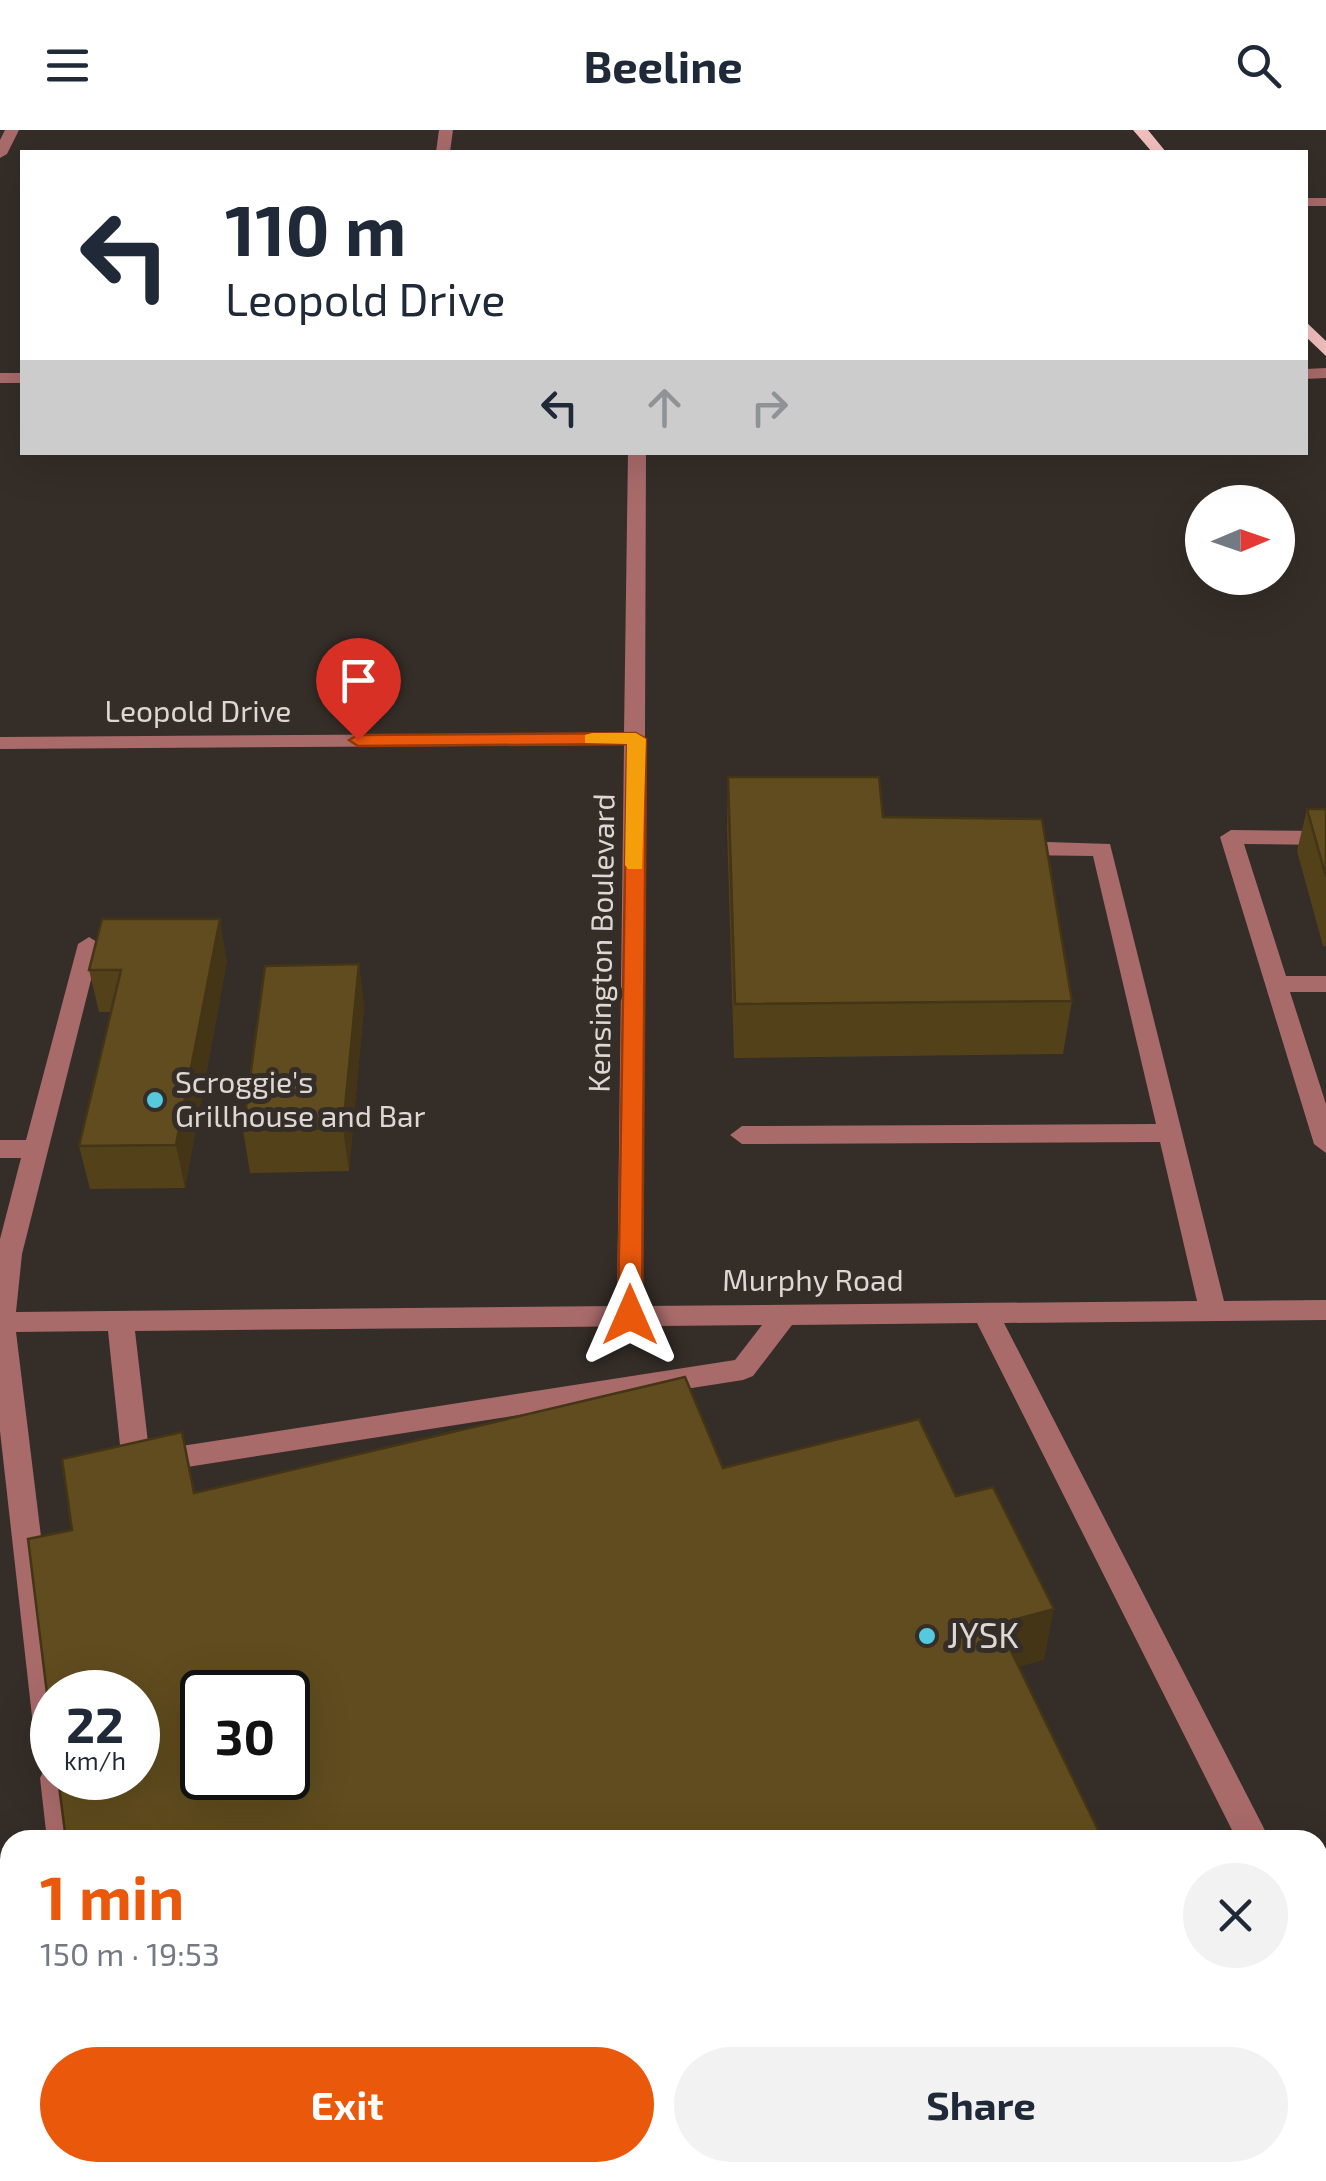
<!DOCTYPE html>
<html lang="en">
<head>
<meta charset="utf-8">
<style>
  :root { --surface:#fff; --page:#f2f2f3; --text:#1f2937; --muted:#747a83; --accent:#ea580c }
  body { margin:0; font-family:"Exo 2",sans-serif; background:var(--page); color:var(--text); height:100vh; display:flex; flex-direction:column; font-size:38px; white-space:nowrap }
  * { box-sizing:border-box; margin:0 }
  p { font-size:32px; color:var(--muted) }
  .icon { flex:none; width:55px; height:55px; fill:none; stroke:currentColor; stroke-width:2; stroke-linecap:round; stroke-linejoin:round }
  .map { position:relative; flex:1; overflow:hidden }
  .drawer { position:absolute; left:0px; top:1700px; width:1328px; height:352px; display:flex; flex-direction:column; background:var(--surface); border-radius:30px 30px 0 0; box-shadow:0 10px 40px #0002 }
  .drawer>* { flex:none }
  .top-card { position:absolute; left:20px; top:20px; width:1288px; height:305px; border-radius:0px; box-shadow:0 10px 40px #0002; background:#fff; color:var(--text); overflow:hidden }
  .needle { width:65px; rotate:88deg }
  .fabs { position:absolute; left:1185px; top:355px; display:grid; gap:20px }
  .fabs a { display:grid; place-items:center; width:110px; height:110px; border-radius:50%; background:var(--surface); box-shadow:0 10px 40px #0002; font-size:50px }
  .speed { position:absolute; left:30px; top:1540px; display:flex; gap:20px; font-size:50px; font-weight:700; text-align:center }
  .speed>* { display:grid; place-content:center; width:130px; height:130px; border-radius:50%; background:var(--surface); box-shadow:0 10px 40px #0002; line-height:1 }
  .speed small { font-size:25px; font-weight:400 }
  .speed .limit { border:5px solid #111; border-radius:15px; background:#fff; color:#111 }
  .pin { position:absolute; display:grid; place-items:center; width:85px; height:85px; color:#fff; margin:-102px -42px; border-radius:50% 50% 50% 0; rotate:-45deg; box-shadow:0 0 10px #0007 }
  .pin .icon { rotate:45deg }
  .me { position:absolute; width:110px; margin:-55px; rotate:0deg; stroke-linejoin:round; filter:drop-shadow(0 0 8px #0008) }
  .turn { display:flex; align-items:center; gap:35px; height:210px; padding:0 40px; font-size:45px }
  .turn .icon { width:130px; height:130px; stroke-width:2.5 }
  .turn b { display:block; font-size:70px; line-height:85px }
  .lanes { display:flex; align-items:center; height:95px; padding:0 40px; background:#0003; justify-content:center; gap:50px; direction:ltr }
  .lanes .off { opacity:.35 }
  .round { display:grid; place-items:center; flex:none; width:105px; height:105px; border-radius:52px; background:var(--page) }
  .head { display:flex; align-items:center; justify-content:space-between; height:170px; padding:0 40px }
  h1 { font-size:60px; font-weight:700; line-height:75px; color:var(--accent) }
  .action { display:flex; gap:20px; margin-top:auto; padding:20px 40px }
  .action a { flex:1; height:115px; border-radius:60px; background:var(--accent); color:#fff; font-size:40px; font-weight:700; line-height:115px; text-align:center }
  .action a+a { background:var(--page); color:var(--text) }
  header { display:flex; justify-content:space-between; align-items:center; height:130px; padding:0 40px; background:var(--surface); font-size:45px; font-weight:700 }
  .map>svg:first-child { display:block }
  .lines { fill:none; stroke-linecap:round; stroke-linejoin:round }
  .minor { fill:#a86b6a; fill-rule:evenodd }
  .major { fill:#f3c0be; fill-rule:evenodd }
  .wall { fill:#53411a }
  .shaded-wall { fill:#433515 }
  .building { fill:#604c1e; stroke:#433515; stroke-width:2.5; fill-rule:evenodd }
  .route { fill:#ea580c; stroke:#983908; stroke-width:2.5 }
  .slow { fill:#f59e0b }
  .poi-dot { fill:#55cadf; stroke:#342d28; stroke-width:4 }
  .labels { text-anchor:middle; stroke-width:10; stroke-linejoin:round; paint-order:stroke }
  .street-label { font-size:30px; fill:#ddd8d5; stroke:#342d28 }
  .poi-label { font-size:30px; fill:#ddd8d5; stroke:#342d28; text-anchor:start }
  .near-poi-label { font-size:35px; fill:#ddd8d5; stroke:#342d28; text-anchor:start }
</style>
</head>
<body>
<header><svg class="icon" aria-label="menu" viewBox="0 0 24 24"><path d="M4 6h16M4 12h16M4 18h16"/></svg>Beeline<svg class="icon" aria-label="search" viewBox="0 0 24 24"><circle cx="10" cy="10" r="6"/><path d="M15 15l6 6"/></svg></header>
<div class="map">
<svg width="1326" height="2051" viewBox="0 0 1326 2051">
  <rect width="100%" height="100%" fill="#342d28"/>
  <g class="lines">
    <path class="minor" d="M 5,0 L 19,0 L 7,24 L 0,28 L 0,10 Z
      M 439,0 L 453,0 L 450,22 L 436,22 Z
      M 1305,68 L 1326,68 L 1326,76 L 1305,76 Z
      M 1326,238 L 1326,248 L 1305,249 L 1305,239 Z
      M 0,243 L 22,243 L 22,253 L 0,253 Z
      M 628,322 L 646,322 L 643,1176 L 1197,1171 L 1160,1012 L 742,1014 L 730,1005 L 742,996 L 1156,994 L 1093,726 L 1013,725 L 1002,718 L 1013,711 L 1110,714 L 1224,1171 L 1326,1170 L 1326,1190 L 1004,1193 L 1270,1710 L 1237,1710 L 977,1193 L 792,1195 L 753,1246 L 743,1250 L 136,1345 L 126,1342 L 122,1334 L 108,1201 L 16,1202 L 60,1562 L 52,1562 L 52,1648 L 72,1648 L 79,1710 L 47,1710 L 40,1648 L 45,1638 L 51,1636 L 41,1632 L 36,1622 L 0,1301 L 0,1109 L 21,1028 L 0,1028 L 0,1010 L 26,1010 L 78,814 L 89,807 L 100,814 L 22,1124 L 16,1182 L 617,1176 L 624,615 L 0,619 L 0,607 L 624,603 ZM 762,1195 L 735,1230 L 149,1321 L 135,1201 Z
      M 1231,700 L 1326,701 L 1326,715 L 1244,714 L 1286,846 L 1326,846 L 1326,862 L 1290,862 L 1326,974 L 1326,1023 L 1314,1014 L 1220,707 Z
      M 1318,1818 L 1326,1821 L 1326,1867 L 1318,1864 Z
      M 85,2042 L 121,2042 L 122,2051 L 86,2051 Z"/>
    <path class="major" d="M 1133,0 L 1148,0 L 1166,22 L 1152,22 Z
      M 1305,191 L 1326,211 L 1326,226 L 1305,206 Z"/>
  </g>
  <path class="wall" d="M 728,647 L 883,687 L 1072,871 L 1063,924 L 734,928 L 727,699 Z
    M 1307,679 L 1326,679 L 1326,816 L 1323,816 L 1297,721 Z
    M 227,831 L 185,1058 L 90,1059 L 79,1016 L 111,882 L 99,882 L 89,840 Z
    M 359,834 L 364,877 L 349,1041 L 250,1043 L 243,1000 Z"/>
  <path class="shaded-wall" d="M 220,789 L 227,831 L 185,1058 L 176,1015 Z
    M 359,834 L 364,877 L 349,1041 L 343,998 Z
    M 1054,1479 L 1044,1530 L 989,1545 L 998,1494 Z"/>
  <path class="building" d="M 728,647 L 879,647 L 883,687 L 1042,689 L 1072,871 L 735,874 Z
    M 1307,679 L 1326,679 L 1326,747 Z
    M 102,789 L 220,789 L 176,1015 L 79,1016 L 121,840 L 89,840 Z
    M 359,834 L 343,998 L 243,1000 L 265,836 Z
    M 685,1247 L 723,1338 L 919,1289 L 956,1366 L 993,1357 L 1054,1479 L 998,1494 L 1103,1710 L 66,1710 L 58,1648 L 138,1648 L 138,1562 L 52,1562 L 52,1604 L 28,1409 L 72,1400 L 62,1329 L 182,1302 L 194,1363 ZM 202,1562 L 288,1562 L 288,1648 L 202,1648 Z
    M 108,2042 L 1264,2042 L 1268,2051 L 109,2051 Z"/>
  <path class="route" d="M 636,603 L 646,609 L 642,1185 L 639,1191 L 621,1191 L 618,1185 L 627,614 L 358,616 L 349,610 L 358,605 Z"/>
  <path class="slow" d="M 592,603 L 636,603 L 646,609 L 642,739 L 628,739 L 625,735 L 627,614 L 585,613 L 585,605 Z"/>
  <g class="poi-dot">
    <circle cx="155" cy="970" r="10"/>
    <circle cx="927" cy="1506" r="10"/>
  </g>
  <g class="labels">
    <g class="street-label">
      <text x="198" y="592">Leopold Drive</text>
      <text transform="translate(602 813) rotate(-89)" y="10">Kensington Boulevard</text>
      <text x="813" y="1161">Murphy Road</text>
    </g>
    <g class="poi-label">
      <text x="175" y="963">Scroggie's<tspan x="175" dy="34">Grillhouse and Bar</tspan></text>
    </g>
    <g class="near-poi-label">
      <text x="947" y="1518">JYSK</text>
    </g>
  </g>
</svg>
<div class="fabs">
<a><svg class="needle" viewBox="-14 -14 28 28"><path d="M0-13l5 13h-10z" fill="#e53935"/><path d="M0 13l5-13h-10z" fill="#747a83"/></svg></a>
</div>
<div class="speed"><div>22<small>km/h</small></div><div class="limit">30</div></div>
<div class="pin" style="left:358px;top:610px;background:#d93025"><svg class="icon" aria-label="arrive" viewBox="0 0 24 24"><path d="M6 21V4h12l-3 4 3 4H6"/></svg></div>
<svg class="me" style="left:630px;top:1185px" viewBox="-20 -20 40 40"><path d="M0-17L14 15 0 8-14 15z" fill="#ea580c" stroke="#fff" stroke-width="4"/></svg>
<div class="top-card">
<div class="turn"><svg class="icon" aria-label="left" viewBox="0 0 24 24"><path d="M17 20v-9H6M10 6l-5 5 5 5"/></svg><div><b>110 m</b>Leopold Drive</div></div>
<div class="lanes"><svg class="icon" aria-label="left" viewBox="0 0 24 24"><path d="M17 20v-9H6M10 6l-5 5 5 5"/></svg><svg class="icon off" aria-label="ahead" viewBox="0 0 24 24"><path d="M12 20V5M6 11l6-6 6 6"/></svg><svg class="icon off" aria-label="right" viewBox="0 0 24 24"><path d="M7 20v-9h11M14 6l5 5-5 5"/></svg></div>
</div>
<section class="drawer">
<div class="head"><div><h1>1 min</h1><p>150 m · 19:53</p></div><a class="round"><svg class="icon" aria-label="close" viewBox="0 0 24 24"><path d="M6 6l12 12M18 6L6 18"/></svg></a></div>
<div class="action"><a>Exit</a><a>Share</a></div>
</section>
</div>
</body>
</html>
